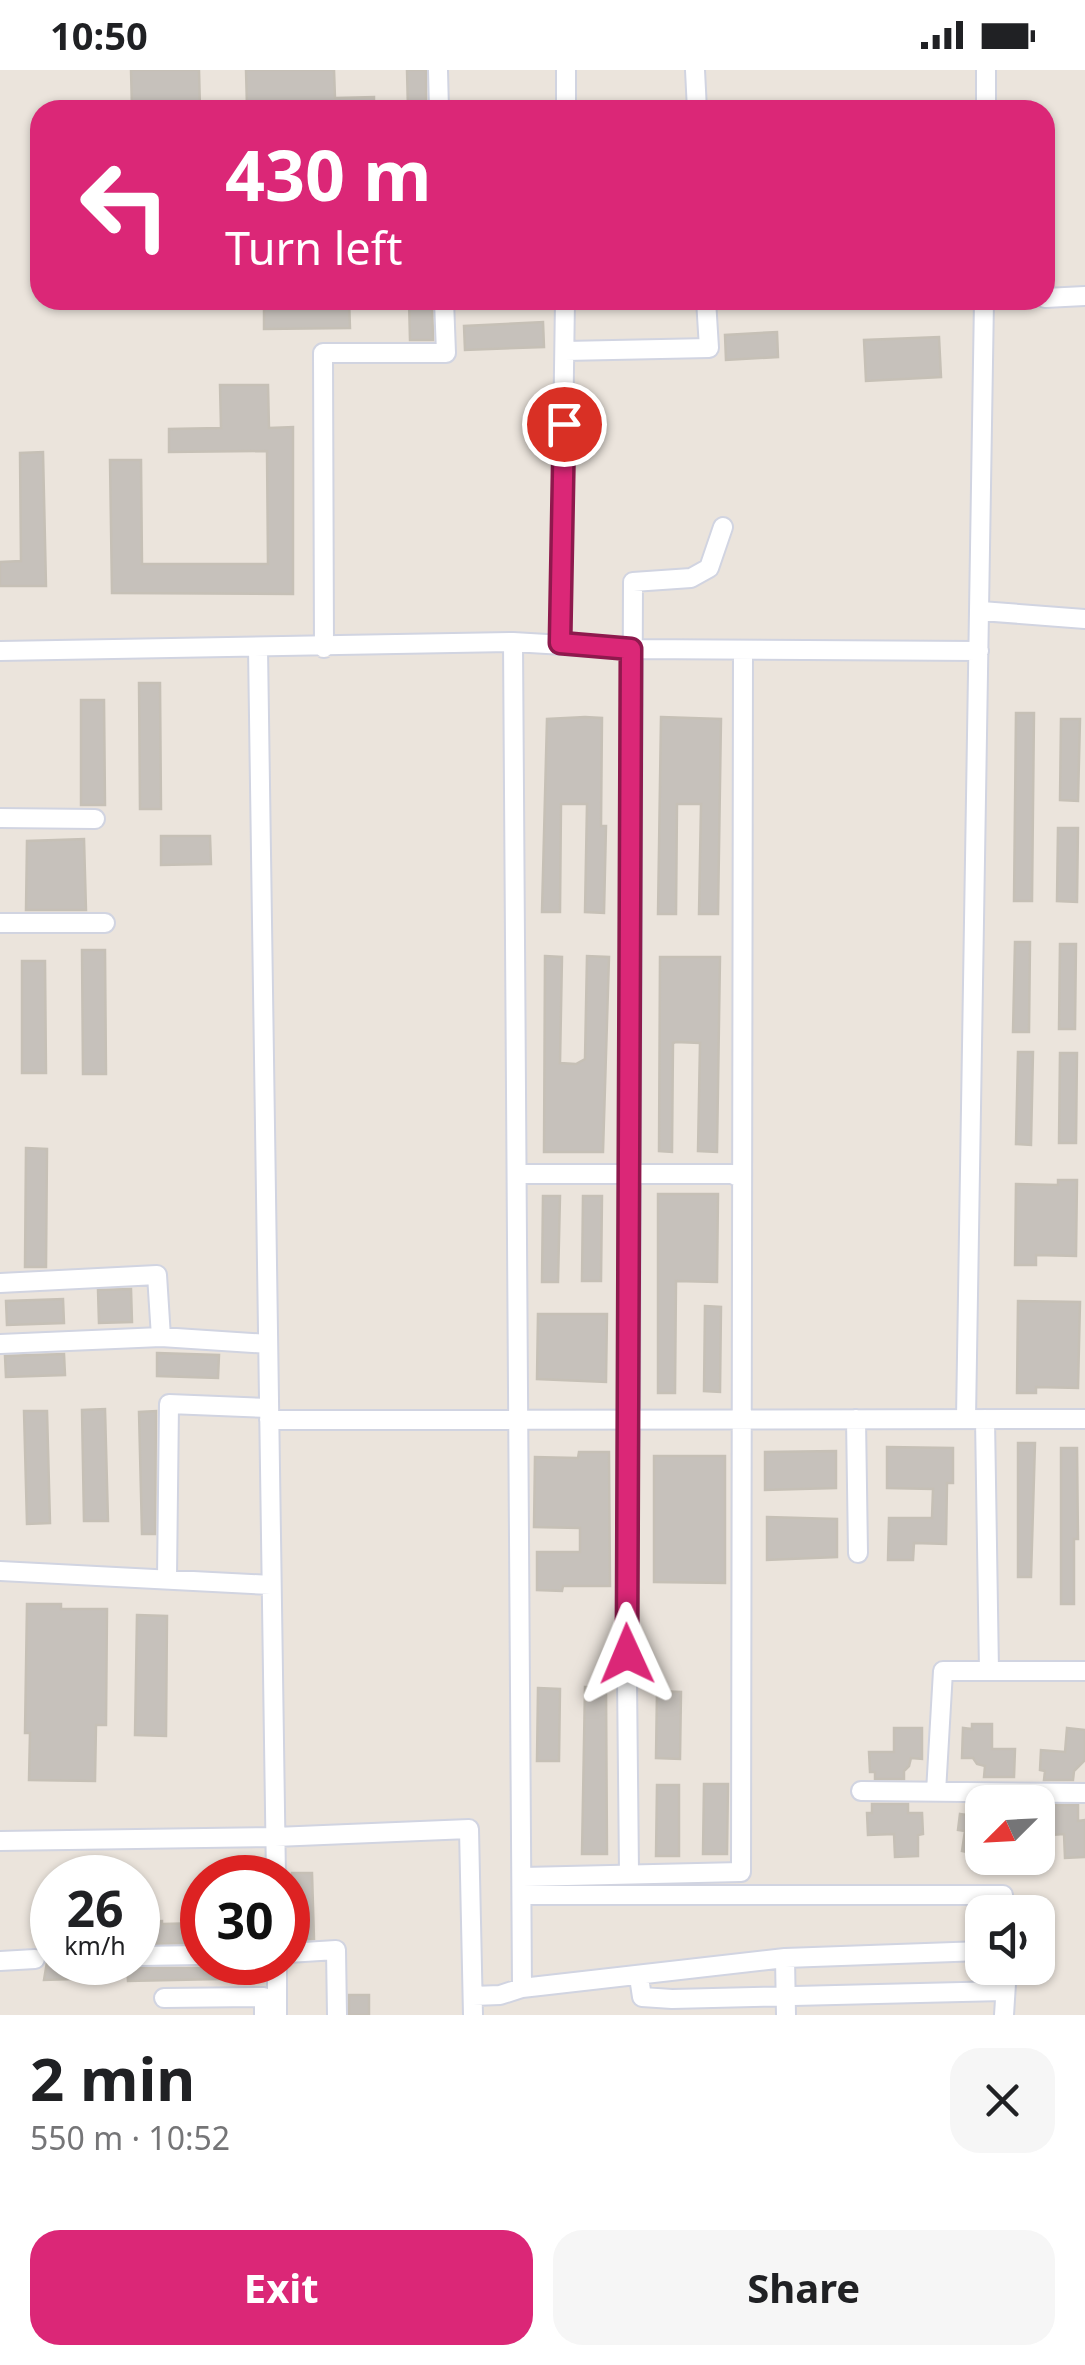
<!DOCTYPE html>
<html lang="en">
<head>
<meta charset="utf-8">
<style>
  :root { --surface:#fff; --page:#f6f6f6; --text:#202124; --muted:#757577; --accent:#db2777 }
  body { margin:0; font-family:"Noto Sans",sans-serif; background:var(--page); color:var(--text); height:100vh; display:flex; flex-direction:column; font-size:38px; white-space:nowrap }
  * { box-sizing:border-box; margin:0 }
  p { font-size:32px; color:var(--muted) }
  .icon { flex:none; width:55px; height:55px; fill:none; stroke:currentColor; stroke-width:2; stroke-linecap:round; stroke-linejoin:round }
  .map { position:relative; height:1945px; overflow:hidden }
  .panel { display:flex; flex-direction:column; background:var(--surface); flex:1 }
  .panel>* { flex:none }
  .hud { position:absolute; left:30px; top:30px; width:1025px; height:210px; border-radius:30px; box-shadow:0 2px 8px #0004; background:#db2777; color:#fff; overflow:hidden }
  .needle { width:65px; rotate:246deg }
  .fabs { position:absolute; left:965px; top:1715px; display:grid; gap:20px }
  .fabs a { display:grid; place-items:center; width:90px; height:90px; border-radius:20px; background:var(--surface); box-shadow:0 2px 8px #0004; font-size:50px }
  .speed { position:absolute; left:30px; top:1785px; display:flex; gap:20px; font-size:50px; font-weight:700; text-align:center }
  .speed>* { display:grid; place-content:center; width:130px; height:130px; border-radius:50%; background:var(--surface); box-shadow:0 2px 8px #0004; line-height:1 }
  .speed small { font-size:25px; font-weight:400 }
  .speed .limit { border:15px solid #d22; background:#fff; color:#111 }
  .pin { position:absolute; display:grid; place-items:center; width:85px; height:85px; color:#fff; margin:-42px; border:5px solid #fff; border-radius:50%; box-shadow:0 2px 10px #0007 }
  .me { position:absolute; width:110px; margin:-55px; rotate:359deg; stroke-linejoin:round; filter:drop-shadow(0 0 8px #0008) }
  .turn { display:flex; align-items:center; gap:35px; height:210px; padding:0 30px; font-size:45px }
  .turn .icon { width:130px; height:130px; stroke-width:2.5 }
  .turn b { display:block; font-size:70px; line-height:85px }
  .round { display:grid; place-items:center; flex:none; width:105px; height:105px; border-radius:30px; background:var(--page) }
  .overview { display:flex; align-items:center; justify-content:space-between; height:170px; padding:0 30px }
  h1 { font-size:60px; font-weight:700; line-height:75px }
  .cta { display:flex; gap:20px; margin-top:auto; padding:20px 30px }
  .cta a { flex:1; height:115px; border-radius:30px; background:var(--accent); color:#fff; font-size:40px; font-weight:700; line-height:115px; text-align:center }
  .cta a+a { background:var(--page); color:var(--text) }
  .status { display:flex; justify-content:space-between; align-items:center; height:70px; padding:0 50px; background:var(--surface); direction:ltr }
  .status svg { height:28px; fill:currentColor }
  .map>svg:first-child { display:block }
  .building { fill:#c6c1bb; stroke:#c6c0b6; stroke-width:2.5 }
  .lines { fill:none; stroke-linecap:round; stroke-linejoin:round }
  .minor-casing { stroke:#d1d4e1; stroke-width:22 }
  .minor { stroke:#fff; stroke-width:18 }
  .route-casing { stroke:#8e194d; stroke-width:25 }
  .route { stroke:#db2777; stroke-width:18 }
</style>
</head>
<body>
<div class="status"><b>10:50</b><svg viewBox="0 0 49 12"><path d="M0 12V9h3v3zM5 12V6h3v6zM10 12V3h3v9zM15 12V0h3v12zM26 1h20v11H26zM47 4h2v5h-2z"/></svg></div>
<div class="map">
<svg width="1085" height="1945" viewBox="0 0 1085 1945">
  <rect width="100%" height="100%" fill="#ebe4dc"/>
  <path class="building" d="M 131,0 L 199,0 L 200,40 L 132,40 Z
    M 246,0 L 334,0 L 335,28 L 374,27 L 374,40 L 247,37 Z
    M 407,0 L 426,0 L 426,40 L 408,40 Z
    M 264,230 L 349,230 L 350,258 L 264,259 Z
    M 409,230 L 432,230 L 433,270 L 410,270 Z
    M 543,252 L 544,277 L 465,280 L 464,256 Z
    M 777,262 L 778,287 L 726,290 L 725,265 Z
    M 939,267 L 941,307 L 866,311 L 864,270 Z
    M 220,315 L 268,315 L 269,358 L 293,357 L 293,524 L 112,523 L 110,390 L 141,390 L 142,494 L 268,494 L 267,381 L 169,382 L 169,359 L 221,358 Z
    M 43,382 L 46,516 L 0,516 L 0,492 L 21,491 L 20,383 Z
    M 139,613 L 160,613 L 161,739 L 140,739 Z
    M 81,630 L 104,630 L 105,735 L 81,735 Z
    M 1016,643 L 1034,643 L 1032,831 L 1014,831 Z
    M 585,647 L 602,648 L 601,756 L 606,756 L 604,843 L 585,842 L 587,734 L 561,734 L 560,842 L 542,842 L 547,649 Z
    M 661,647 L 721,649 L 718,844 L 699,844 L 701,734 L 677,734 L 676,844 L 658,844 Z
    M 1061,649 L 1080,649 L 1078,731 L 1060,730 Z
    M 1058,758 L 1078,758 L 1077,832 L 1057,831 Z
    M 161,766 L 210,766 L 211,794 L 161,795 Z
    M 84,769 L 86,840 L 26,840 L 27,771 Z
    M 1015,872 L 1030,872 L 1029,962 L 1013,962 Z
    M 1060,874 L 1076,874 L 1075,959 L 1059,959 Z
    M 82,880 L 105,880 L 106,1004 L 83,1004 Z
    M 545,886 L 562,887 L 560,993 L 576,994 L 585,989 L 587,886 L 609,887 L 603,1082 L 544,1082 Z
    M 660,887 L 720,887 L 717,1082 L 698,1081 L 700,973 L 676,972 L 673,973 L 672,1082 L 659,1081 Z
    M 22,891 L 45,891 L 46,1003 L 22,1003 Z
    M 1018,982 L 1033,982 L 1031,1075 L 1016,1074 Z
    M 1060,983 L 1077,983 L 1076,1073 L 1059,1073 Z
    M 26,1078 L 47,1079 L 46,1197 L 25,1197 Z
    M 1058,1110 L 1077,1110 L 1076,1186 L 1036,1185 L 1036,1195 L 1015,1195 L 1016,1114 L 1058,1115 Z
    M 658,1124 L 718,1124 L 717,1212 L 676,1211 L 675,1323 L 658,1323 Z
    M 543,1126 L 560,1126 L 558,1212 L 542,1212 Z
    M 583,1126 L 602,1126 L 601,1211 L 582,1211 Z
    M 131,1219 L 132,1252 L 99,1253 L 98,1220 Z
    M 63,1229 L 64,1253 L 7,1255 L 6,1231 Z
    M 1018,1231 L 1080,1232 L 1078,1318 L 1036,1317 L 1036,1323 L 1017,1323 Z
    M 705,1236 L 721,1237 L 720,1322 L 704,1321 Z
    M 538,1244 L 607,1244 L 606,1312 L 537,1309 Z
    M 157,1283 L 219,1285 L 218,1308 L 157,1306 Z
    M 64,1284 L 65,1305 L 6,1307 L 5,1286 Z
    M 105,1339 L 108,1451 L 84,1451 L 82,1340 Z
    M 24,1341 L 47,1341 L 50,1453 L 27,1454 Z
    M 156,1341 L 155,1464 L 142,1464 L 139,1342 Z
    M 1018,1373 L 1035,1373 L 1031,1507 L 1018,1507 Z
    M 887,1377 L 953,1378 L 953,1413 L 947,1413 L 946,1474 L 914,1473 L 913,1490 L 888,1490 L 889,1448 L 932,1448 L 933,1419 L 887,1418 Z
    M 1061,1378 L 1077,1378 L 1078,1469 L 1074,1469 L 1074,1534 L 1061,1534 Z
    M 836,1381 L 836,1418 L 765,1420 L 765,1382 Z
    M 579,1382 L 609,1382 L 610,1516 L 563,1516 L 562,1521 L 537,1520 L 537,1482 L 580,1482 L 580,1458 L 534,1457 L 535,1387 L 578,1388 Z
    M 654,1386 L 725,1386 L 725,1513 L 654,1512 Z
    M 767,1447 L 837,1449 L 837,1487 L 767,1490 Z
    M 27,1534 L 61,1534 L 61,1539 L 107,1539 L 106,1655 L 96,1655 L 95,1711 L 29,1710 L 30,1663 L 25,1663 Z
    M 137,1545 L 167,1546 L 166,1666 L 135,1665 Z
    M 585,1617 L 606,1617 L 607,1784 L 582,1784 Z
    M 538,1618 L 560,1619 L 559,1691 L 537,1691 Z
    M 657,1621 L 681,1622 L 680,1689 L 656,1688 Z
    M 972,1654 L 992,1654 L 992,1679 L 1015,1679 L 1014,1707 L 984,1707 L 985,1696 L 977,1694 L 973,1688 L 962,1688 L 963,1658 L 972,1659 Z
    M 894,1658 L 922,1658 L 922,1689 L 911,1688 L 909,1696 L 904,1701 L 904,1709 L 875,1709 L 875,1702 L 870,1702 L 869,1682 L 894,1682 Z
    M 1067,1658 L 1085,1660 L 1085,1690 L 1074,1701 L 1073,1710 L 1044,1710 L 1045,1701 L 1040,1700 L 1041,1680 L 1065,1682 Z
    M 704,1714 L 728,1714 L 727,1784 L 703,1784 Z
    M 657,1715 L 679,1715 L 679,1786 L 656,1786 Z
    M 872,1734 L 908,1734 L 908,1743 L 922,1743 L 923,1764 L 918,1765 L 918,1786 L 895,1787 L 894,1764 L 868,1765 L 867,1743 L 872,1743 Z
    M 1042,1735 L 1078,1735 L 1078,1751 L 1085,1750 L 1085,1787 L 1065,1788 L 1064,1764 L 1038,1766 L 1038,1744 L 1042,1744 Z
    M 960,1744 L 982,1747 L 982,1788 L 967,1786 L 967,1782 L 962,1781 L 965,1761 L 958,1760 Z
    M 292,1803 L 312,1803 L 314,1869 L 294,1870 Z
    M 162,1851 L 162,1854 L 202,1853 L 202,1873 L 138,1874 L 138,1852 Z
    M 47,1892 L 104,1892 L 104,1908 L 44,1910 Z
    M 127,1892 L 138,1898 L 202,1898 L 220,1892 L 220,1909 L 128,1911 Z
    M 349,1925 L 369,1925 L 369,1945 L 349,1945 Z"/>
  <g class="lines">
    <defs>
      <path id="minor" d="M 438,0 L 439,40
        M 695,0 L 697,40
        M 566,40 L 566,0
        M 986,40 L 986,0
        M 1045,228 L 1085,226
        M 565,281 L 709,278 L 706,230
        M 981,541 L 1085,549
        M 513,572 L 522,1918
        M 560,573 L 565,230
        M 258,578 L 276,1808
        M 324,578 L 323,283 L 446,283 L 444,230
        M 0,581 L 513,572 L 631,579 L 979,581
        M 0,748 L 95,749
        M 0,853 L 105,853
        M 518,1104 L 732,1104 L 742,1109
        M 0,1213 L 157,1205 L 161,1267
        M 0,1274 L 161,1267 L 268,1274
        M 856,1349 L 858,1483
        M 966,1349 L 984,230
        M 985,1349 L 989,1601
        M 269,1350 L 1085,1349
        M 0,1501 L 271,1515
        M 167,1508 L 169,1334 L 269,1338
        M 861,1721 L 1085,1723
        M 936,1722 L 943,1601 L 1085,1601
        M 0,1771 L 275,1767 L 469,1759 L 473,1945
        M 629,1803 L 626,1510 L 630,1349 L 633,512 L 691,508 L 709,498 L 723,457
        M 523,1807 L 741,1802 L 743,580
        M 523,1825 L 1003,1825 L 1005,1842
        M 288,1883 L 336,1880 L 337,1945
        M 138,1886 L 202,1885
        M 785,1888 L 786,1945
        M 0,1891 L 35,1889
        M 277,1892 L 277,1945
        M 639,1907 L 642,1927 L 672,1929 L 1004,1921
        M 473,1926 L 500,1925 L 522,1918 L 785,1888 L 982,1881
        M 164,1928 L 264,1927 L 264,1945
        M 1004,1945 L 1007,1898"/>
    </defs>
    <use href="#minor" class="minor-casing"/>
    <use href="#minor" class="minor"/>
  </g>
  <g class="lines">
    <defs>
      <path id="route" d="M 564,354 L 560,573 L 631,579 L 627,1584"/>
    </defs>
    <use href="#route" class="route-casing"/>
    <use href="#route" class="route"/>
  </g>
</svg>
<div class="fabs">
<a><svg class="needle" viewBox="-14 -14 28 28"><path d="M0-13l5 13h-10z" fill="#e53935"/><path d="M0 13l5-13h-10z" fill="#757577"/></svg></a>
<a><svg class="icon" aria-label="sound" viewBox="0 0 24 24"><path d="M4 9h4l5-4v14l-5-4H4zM17 9q2 3 0 6"/></svg></a>
</div>
<div class="speed"><div>26<small>km/h</small></div><div class="limit">30</div></div>
<div class="pin" style="left:564px;top:354px;background:#d93025"><svg class="icon" aria-label="arrive" viewBox="0 0 24 24"><path d="M6 21V4h12l-3 4 3 4H6"/></svg></div>
<svg class="me" style="left:627px;top:1584px" viewBox="-20 -20 40 40"><path d="M0-17L14 15 0 8-14 15z" fill="#db2777" stroke="#fff" stroke-width="4"/></svg>
<div class="hud">
<div class="turn"><svg class="icon" aria-label="left" viewBox="0 0 24 24"><path d="M17 20v-9H6M10 6l-5 5 5 5"/></svg><div><b>430 m</b>Turn left</div></div>
</div>
</div>
<section class="panel">
<div class="overview"><div><h1>2 min</h1><p>550 m · 10:52</p></div><a class="round"><svg class="icon" aria-label="close" viewBox="0 0 24 24"><path d="M6 6l12 12M18 6L6 18"/></svg></a></div>
<div class="cta"><a>Exit</a><a>Share</a></div>
</section>
</body>
</html>
